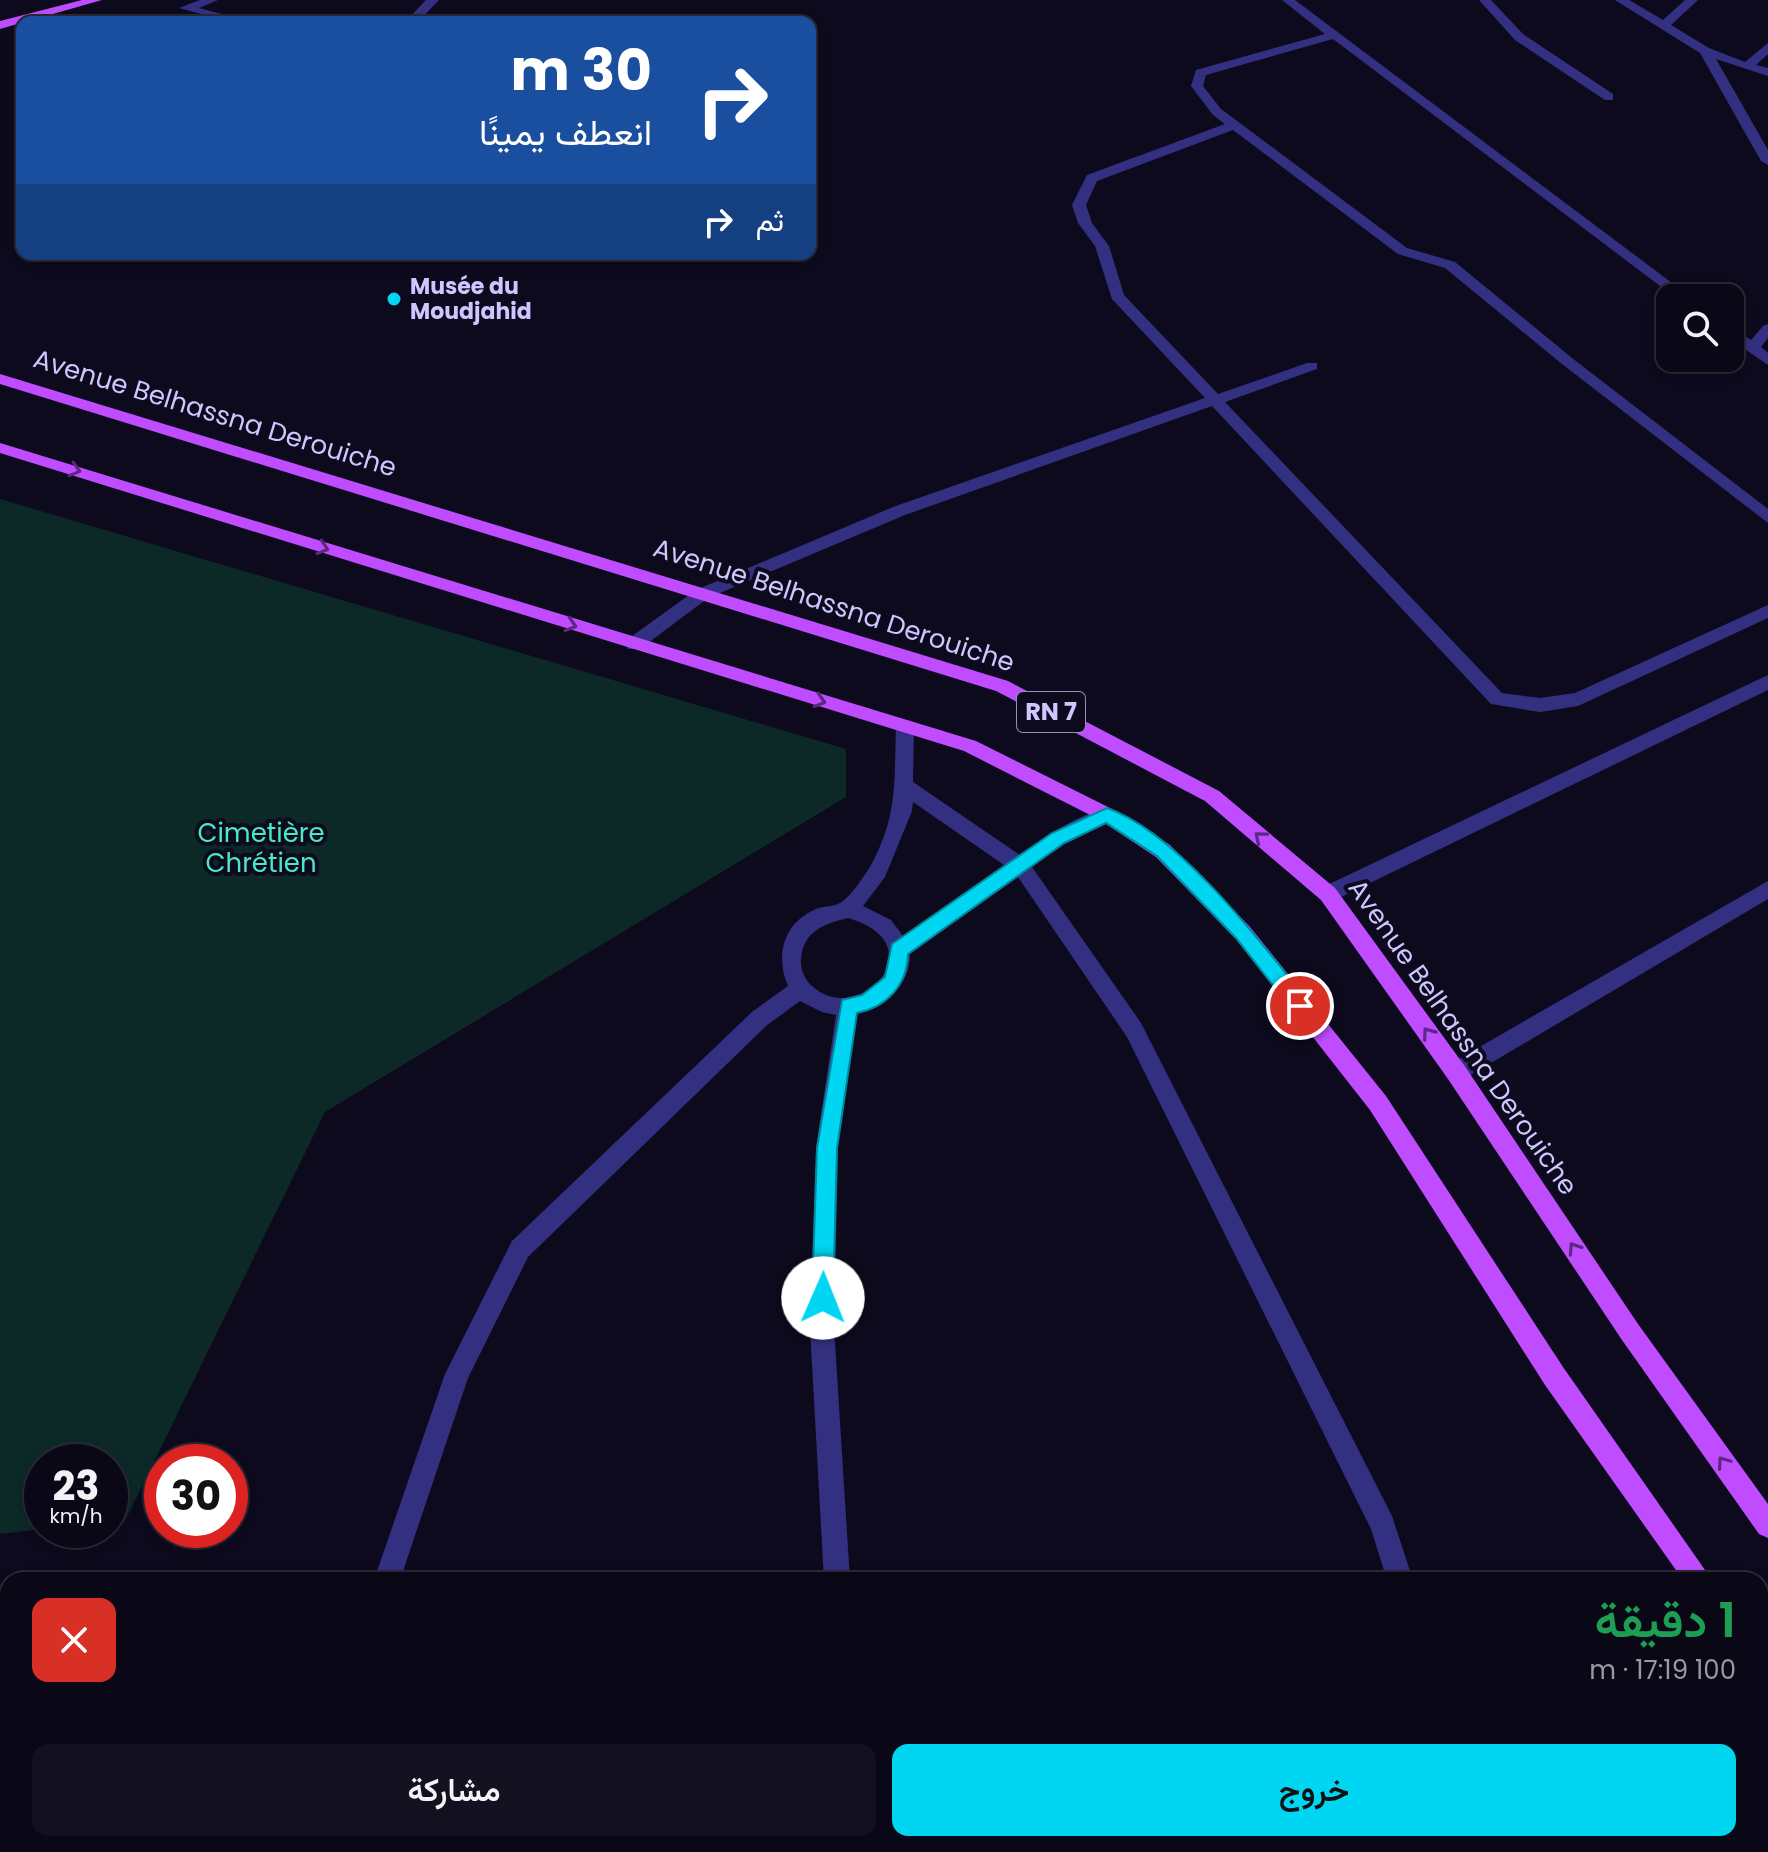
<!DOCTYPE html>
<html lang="ar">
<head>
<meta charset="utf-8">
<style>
  :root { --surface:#0a0816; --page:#13111f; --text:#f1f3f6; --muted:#999aa1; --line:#2a2935; --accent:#00d6f1 }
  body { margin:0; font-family:Poppins,Vazirmatn,sans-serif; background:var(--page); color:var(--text); direction:rtl; height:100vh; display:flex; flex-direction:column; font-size:30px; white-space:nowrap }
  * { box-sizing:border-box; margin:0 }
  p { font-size:26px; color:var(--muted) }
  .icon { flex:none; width:44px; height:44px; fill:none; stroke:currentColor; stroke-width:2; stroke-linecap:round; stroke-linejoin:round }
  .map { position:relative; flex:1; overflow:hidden; direction:ltr }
  .panel { position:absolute; left:0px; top:1572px; width:1768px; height:280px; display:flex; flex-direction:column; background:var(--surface); border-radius:24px 24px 0 0; box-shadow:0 4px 12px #0003,0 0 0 2px var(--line); direction:rtl }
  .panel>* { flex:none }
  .hud { position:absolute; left:16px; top:16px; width:800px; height:244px; border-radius:16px; box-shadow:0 4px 12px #0003,0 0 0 2px var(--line); direction:rtl; background:#1a4fa0; color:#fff; overflow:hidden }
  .buttons { position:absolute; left:1656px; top:284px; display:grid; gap:16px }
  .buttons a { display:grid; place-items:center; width:88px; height:88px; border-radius:16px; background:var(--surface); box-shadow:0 4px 12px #0003,0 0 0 2px var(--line); font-size:40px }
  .speed { position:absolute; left:24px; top:1444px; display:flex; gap:16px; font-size:40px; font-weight:700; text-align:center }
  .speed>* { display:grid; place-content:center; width:104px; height:104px; border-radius:50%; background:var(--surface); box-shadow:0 4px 12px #0003,0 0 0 2px var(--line); line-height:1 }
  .speed small { font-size:20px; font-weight:400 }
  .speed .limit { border:12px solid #d22; background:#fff; color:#111 }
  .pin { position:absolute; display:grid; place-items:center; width:68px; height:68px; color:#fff; margin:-34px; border:4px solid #fff; border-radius:50%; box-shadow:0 2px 8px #0007 }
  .me { position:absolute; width:88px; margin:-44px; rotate:1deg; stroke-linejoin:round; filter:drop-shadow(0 0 6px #0008) }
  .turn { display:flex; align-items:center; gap:28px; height:168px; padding:0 32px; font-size:36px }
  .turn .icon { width:104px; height:104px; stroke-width:2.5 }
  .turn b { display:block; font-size:56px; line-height:68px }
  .then { display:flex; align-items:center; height:76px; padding:0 32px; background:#0003; gap:16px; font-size:30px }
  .round { display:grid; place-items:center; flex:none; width:84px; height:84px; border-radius:16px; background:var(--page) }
  .overview { display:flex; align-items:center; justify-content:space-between; height:136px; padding:0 32px }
  h1 { font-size:48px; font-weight:600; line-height:60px; color:#1e9e55 }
  .button { display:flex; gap:16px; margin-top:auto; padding:16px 32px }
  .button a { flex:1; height:92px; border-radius:16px; background:var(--accent); color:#111; font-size:32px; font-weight:600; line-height:92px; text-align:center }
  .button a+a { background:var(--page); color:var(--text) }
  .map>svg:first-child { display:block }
  .green { fill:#0c2827 }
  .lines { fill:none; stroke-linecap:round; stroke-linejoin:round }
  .minor { fill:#343081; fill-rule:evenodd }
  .major { fill:#bf4dff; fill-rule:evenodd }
  .oneway { stroke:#5d2883 }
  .route { fill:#00d6f1; stroke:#008b9d; stroke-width:2 }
  .poi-dot { fill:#00d6f1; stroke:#0d0a1e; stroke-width:3 }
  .labels { text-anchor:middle; stroke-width:8; stroke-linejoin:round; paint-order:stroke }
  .far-poi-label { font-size:22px; font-weight:bold; fill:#cdc6ff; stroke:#0d0a1e; text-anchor:start }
  .shield { fill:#0d0a1e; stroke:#938ebc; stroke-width:2 }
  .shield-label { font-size:24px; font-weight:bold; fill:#cdc6ff }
  .street-label { font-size:26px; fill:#cdc6ff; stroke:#0d0a1e }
  .park-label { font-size:26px; fill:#48e9c3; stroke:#0d0a1e }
</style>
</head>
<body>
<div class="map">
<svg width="1768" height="1852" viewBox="0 0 1768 1852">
  <rect width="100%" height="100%" fill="#0d0a1e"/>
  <path class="green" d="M 0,499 L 846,749 L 846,797 L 325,1112 L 125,1521 L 110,1522 L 110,1462 L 42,1462 L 42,1529 L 0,1534 Z"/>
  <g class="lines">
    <path class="minor" d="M 200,0 L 218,0 L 199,8 L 252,22 L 231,22 L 179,8 Z
      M 426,0 L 439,0 L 418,22 L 405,22 Z
      M 1282,0 L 1295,0 L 1692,298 L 1676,298 L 1333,39 L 1206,75 L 1203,86 L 1221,109 L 1407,248 L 1455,262 L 1572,358 L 1768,509 L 1768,523 L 1562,364 L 1445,268 L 1398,254 L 1233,130 L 1097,181 L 1086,205 L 1092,223 L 1109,246 L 1124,295 L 1218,394 L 1307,363 L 1317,363 L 1317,369 L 1225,402 L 1502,693 L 1540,698 L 1575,693 L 1768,605 L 1768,618 L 1578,706 L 1540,712 L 1491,704 L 1212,406 L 905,515 L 708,598 L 640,649 L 628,649 L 625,644 L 628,639 L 696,590 L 893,507 L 1205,398 L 1112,299 L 1095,246 L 1078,223 L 1072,205 L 1087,175 L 1225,124 L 1213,115 L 1191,86 L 1196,70 L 1325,34 Z
      M 1479,0 L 1491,0 L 1523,34 L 1613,94 L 1613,100 L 1605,100 L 1515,40 Z
      M 1615,0 L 1629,0 L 1663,20 L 1685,0 L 1698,0 L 1671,25 L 1709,48 L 1745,62 L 1768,43 L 1768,54 L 1756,65 L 1768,68 L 1768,76 L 1716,59 L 1768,150 L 1768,165 L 1761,161 L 1700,53 Z
      M 1768,324 L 1768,338 L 1761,347 L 1768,353 L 1768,365 L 1730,339 L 1730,327 L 1751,340 L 1763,326 Z
      M 1768,675 L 1768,690 L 1335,900 L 1328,902 L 1321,900 L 1318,894 L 1321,888 Z
      M 905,720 L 914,727 L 913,782 L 1020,855 C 1037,842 1093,803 1114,810 L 1116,815 L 1114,820 L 1065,844 L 1032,867 L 1141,1023 L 1392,1516 L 1413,1580 L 1387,1580 L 1371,1529 L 1127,1037 L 1018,877 L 910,954 C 910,986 886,1005 857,1014 L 838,1148 L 834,1328 L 850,1580 L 824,1580 L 810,1328 L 816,1148 L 836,1015 L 822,1012 L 800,1001 L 766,1026 L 528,1257 L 468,1378 L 400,1580 L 374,1580 L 445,1374 L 512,1241 L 752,1012 L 788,986 C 775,956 783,923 816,909 C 823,906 833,907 840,903 C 850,898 865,875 871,865 C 898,816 894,781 896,727 ZM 913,802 L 1004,865 L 903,936 L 891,920 L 863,906 L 885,877 L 912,811 ZM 848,918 C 941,945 854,1034 808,982 C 803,975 800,967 801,959 C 803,931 824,924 848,918 Z
      M 1768,881 L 1768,899 L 1464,1079 L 1456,1082 L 1448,1079 L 1445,1072 L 1448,1065 Z
      M 8,1779 L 8,1807 L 0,1808 L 0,1780 Z
      M 269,1844 L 298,1844 L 295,1852 L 266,1852 Z
      M 852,1844 L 880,1844 L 881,1852 L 853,1852 Z
      M 1463,1844 L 1491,1844 L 1492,1852 L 1464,1852 Z"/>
    <path class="major" d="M 82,0 L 102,0 L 0,29 L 0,21 Z
      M 0,374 L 1008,681 L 1219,791 L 1335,888 L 1464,1065 L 1638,1324 L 1768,1504 L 1768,1538 L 1759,1534 L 1622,1340 L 1448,1079 L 1321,900 L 1205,801 L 996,691 L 0,384 Z
      M 0,443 L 976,741 L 1114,810 L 1170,845 L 1250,927 L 1386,1096 L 1563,1367 L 1712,1580 L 1683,1580 L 1545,1385 L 1370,1110 L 1236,939 L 1156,857 L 1100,820 L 964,751 L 0,453 Z
      M 1760,1653 L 1768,1656 L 1768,1690 L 1760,1687 Z"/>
  </g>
  <defs><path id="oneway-chevron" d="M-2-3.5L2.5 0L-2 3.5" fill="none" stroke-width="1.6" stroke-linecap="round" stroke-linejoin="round" transform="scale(2)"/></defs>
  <g class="oneway">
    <use href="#oneway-chevron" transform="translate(75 470) rotate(16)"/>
    <use href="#oneway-chevron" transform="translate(323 548) rotate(18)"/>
    <use href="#oneway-chevron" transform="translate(571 625) rotate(17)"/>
    <use href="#oneway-chevron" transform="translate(820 701) rotate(17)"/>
    <use href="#oneway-chevron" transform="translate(1260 837) rotate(-140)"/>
    <use href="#oneway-chevron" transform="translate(1428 1033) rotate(-126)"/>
    <use href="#oneway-chevron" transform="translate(1574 1248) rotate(-124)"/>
    <use href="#oneway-chevron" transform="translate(1723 1462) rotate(-125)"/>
  </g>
  <path class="route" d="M 1107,808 C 1177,832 1261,942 1307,1000 L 1310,1006 L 1307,1012 L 1300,1014 L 1294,1012 L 1236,938 L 1157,856 L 1106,823 L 1064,843 L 908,954 C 907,985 887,1007 857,1013 L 837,1148 L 833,1298 L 830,1306 L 823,1309 L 815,1306 L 812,1298 L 817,1148 L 842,1000 L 862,995 L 885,977 L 892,944 L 1052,833 Z"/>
  <circle class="poi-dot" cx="394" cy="299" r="8"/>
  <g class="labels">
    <g class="far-poi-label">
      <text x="410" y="294">Musée du<tspan x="410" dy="25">Moudjahid</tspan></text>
    </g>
    <rect class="shield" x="1017" y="692" width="68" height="40" rx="6"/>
    <g class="shield-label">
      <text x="1051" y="720">RN 7</text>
    </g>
    <g class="street-label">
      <text transform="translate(215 413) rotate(17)" y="9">Avenue Belhassna Derouiche</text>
      <text transform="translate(834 605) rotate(18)" y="9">Avenue Belhassna Derouiche</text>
      <text transform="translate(1463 1037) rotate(55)" y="9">Avenue Belhassna Derouiche</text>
    </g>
    <g class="park-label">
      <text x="261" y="842">Cimetière<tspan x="261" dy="30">Chrétien</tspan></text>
    </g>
  </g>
</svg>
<div class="buttons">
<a><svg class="icon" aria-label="search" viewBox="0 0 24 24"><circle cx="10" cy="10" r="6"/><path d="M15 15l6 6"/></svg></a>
</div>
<div class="speed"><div>23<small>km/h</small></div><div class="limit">30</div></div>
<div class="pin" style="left:1300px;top:1006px;background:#d93025"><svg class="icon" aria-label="arrive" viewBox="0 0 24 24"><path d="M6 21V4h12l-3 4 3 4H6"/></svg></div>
<svg class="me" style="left:823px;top:1298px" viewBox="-20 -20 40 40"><circle r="19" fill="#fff"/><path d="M0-13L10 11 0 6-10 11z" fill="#00d6f1"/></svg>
<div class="hud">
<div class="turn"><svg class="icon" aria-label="right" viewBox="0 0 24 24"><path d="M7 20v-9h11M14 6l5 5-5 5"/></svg><div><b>30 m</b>انعطف يمينًا</div></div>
<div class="then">ثم<svg class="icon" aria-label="right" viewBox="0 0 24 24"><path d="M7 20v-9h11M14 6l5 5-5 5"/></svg></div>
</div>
<section class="panel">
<div class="overview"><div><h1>1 دقيقة</h1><p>100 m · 17:19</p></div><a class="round" style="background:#d93025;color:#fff"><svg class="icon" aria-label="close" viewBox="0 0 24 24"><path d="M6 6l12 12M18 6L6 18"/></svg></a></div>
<div class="button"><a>خروج</a><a>مشاركة</a></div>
</section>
</div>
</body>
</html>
